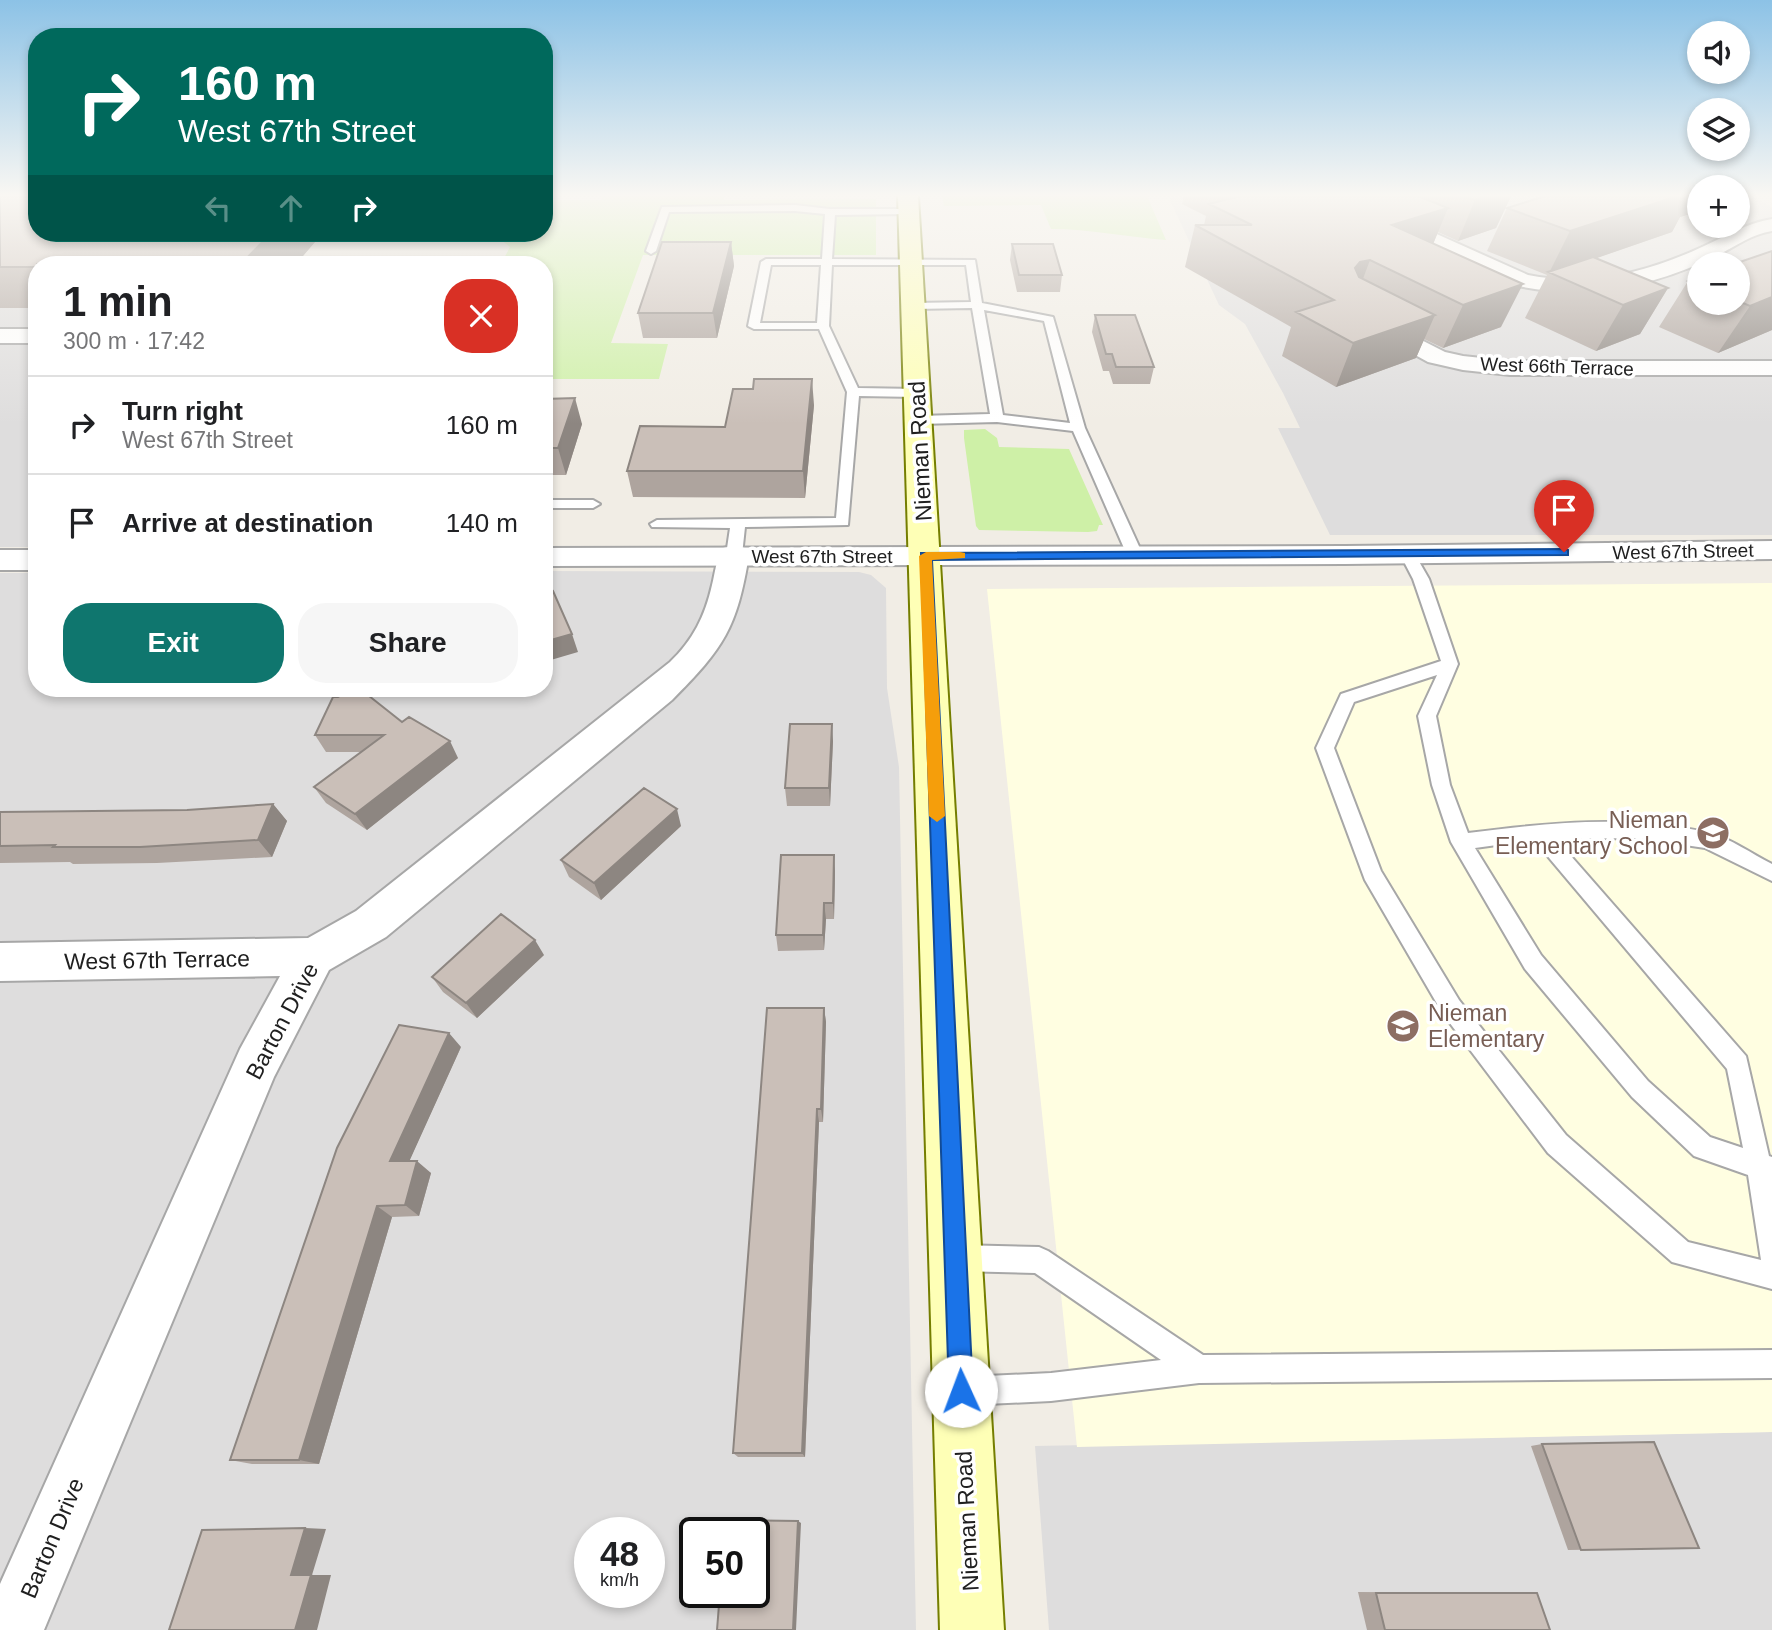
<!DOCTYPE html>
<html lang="en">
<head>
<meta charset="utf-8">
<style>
  :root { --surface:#fff; --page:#f6f6f6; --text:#202124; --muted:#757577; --line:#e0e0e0; --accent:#0f766e }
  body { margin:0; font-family:Helvetica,sans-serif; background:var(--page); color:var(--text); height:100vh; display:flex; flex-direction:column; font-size:26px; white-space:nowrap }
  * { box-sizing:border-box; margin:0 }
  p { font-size:23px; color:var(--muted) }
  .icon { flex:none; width:38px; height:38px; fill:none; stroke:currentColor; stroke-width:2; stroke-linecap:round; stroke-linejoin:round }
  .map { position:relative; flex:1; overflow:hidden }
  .sheet { position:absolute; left:28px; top:256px; width:525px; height:441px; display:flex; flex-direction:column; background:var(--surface); border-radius:28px; box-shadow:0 4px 10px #0003 }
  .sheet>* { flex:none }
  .guide { position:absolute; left:28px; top:28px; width:525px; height:214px; border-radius:28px; box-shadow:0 4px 10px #0003; background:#00695c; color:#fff; overflow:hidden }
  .buttons { position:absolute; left:1687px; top:21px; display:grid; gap:14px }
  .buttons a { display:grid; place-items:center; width:63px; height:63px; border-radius:50%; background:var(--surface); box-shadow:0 4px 10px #0003; font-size:35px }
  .speed { position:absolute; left:574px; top:1517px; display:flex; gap:14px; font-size:35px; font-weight:700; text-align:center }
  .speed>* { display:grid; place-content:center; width:91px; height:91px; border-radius:50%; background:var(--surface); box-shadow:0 4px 10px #0003; line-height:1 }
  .speed small { font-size:18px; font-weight:400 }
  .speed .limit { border:4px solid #111; border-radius:10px; background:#fff; color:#111 }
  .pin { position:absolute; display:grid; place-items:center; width:60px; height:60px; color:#fff; margin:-72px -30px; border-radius:50% 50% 50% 0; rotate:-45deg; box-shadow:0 0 7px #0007 }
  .pin .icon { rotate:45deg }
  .me { position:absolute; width:77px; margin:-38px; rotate:358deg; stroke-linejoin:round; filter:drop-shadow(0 0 5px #0008) }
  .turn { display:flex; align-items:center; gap:24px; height:147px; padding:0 35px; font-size:32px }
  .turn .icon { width:91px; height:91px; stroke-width:2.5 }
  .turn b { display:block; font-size:49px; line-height:60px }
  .lanes { display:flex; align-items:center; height:66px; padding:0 35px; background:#0003; justify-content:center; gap:35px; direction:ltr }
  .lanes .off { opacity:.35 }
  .round { display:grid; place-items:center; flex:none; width:74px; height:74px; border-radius:28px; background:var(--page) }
  .overview { display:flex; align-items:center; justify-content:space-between; height:119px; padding:0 35px }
  h1 { font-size:42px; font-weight:700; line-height:52px }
  .action { display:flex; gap:14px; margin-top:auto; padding:14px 35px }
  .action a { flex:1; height:80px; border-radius:28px; background:var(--accent); color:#fff; font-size:28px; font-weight:700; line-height:80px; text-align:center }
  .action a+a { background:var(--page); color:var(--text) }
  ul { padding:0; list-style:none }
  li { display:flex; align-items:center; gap:21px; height:98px; padding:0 35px; border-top:2px solid var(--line) }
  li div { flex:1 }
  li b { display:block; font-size:26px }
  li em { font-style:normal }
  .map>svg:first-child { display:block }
  .residential { fill:#dedddd; fill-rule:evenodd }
  .education { fill:#fffee1 }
  .grass { fill:#cef0a7 }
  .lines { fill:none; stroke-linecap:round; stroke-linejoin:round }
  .service-casing { stroke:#a7a7a7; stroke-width:4 }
  .minor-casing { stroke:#a7a7a7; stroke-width:4 }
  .tertiary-casing { stroke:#a7a7a7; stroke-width:4 }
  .secondary-casing { stroke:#757e00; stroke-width:4 }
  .service { fill:#fff; fill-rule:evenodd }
  .minor { fill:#fff; fill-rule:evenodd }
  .tertiary { fill:#fff; fill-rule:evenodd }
  .secondary { fill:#feffb6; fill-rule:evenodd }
  .wall { fill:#aea49e }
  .shaded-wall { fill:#8d8681 }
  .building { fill:#cabfb8; stroke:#8d8681; stroke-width:2 }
  .route { fill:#1a73e8; stroke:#114b97; stroke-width:2 }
  .slow { fill:#f59e0b }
  .labels { text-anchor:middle; stroke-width:7; stroke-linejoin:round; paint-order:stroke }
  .far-street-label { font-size:19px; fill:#202020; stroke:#fff }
  .street-label { font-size:23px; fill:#202020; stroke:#fff }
  .education-label { font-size:23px; fill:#785e54; stroke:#fff; text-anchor:end }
</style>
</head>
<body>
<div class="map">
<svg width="1772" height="1630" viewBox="0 0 1772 1630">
  <rect width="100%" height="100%" fill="#f1ede5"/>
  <path class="residential" d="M 1168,196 L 1699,196 L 1699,226 L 1738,226 L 1738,196 L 1754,196 L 1772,208 L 1772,535 L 1330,535 L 1278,428 L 1300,428 L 1283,393 L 1245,324 L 1219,305 ZM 1699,264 L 1738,264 L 1738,303 L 1699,303 Z
    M 457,259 L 453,264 L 37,264 L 37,547 L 0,547 L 0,262 Z
    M 544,571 L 859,572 L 871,575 L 886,588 L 887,688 L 899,767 L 916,1630 L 0,1630 L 0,573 L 37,573 L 37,688 L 544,688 ZM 590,1533 L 649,1533 L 649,1592 L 590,1592 ZM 695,1533 L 754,1533 L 754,1592 L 695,1592 Z
    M 1772,1432 L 1772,1630 L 1049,1630 L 1035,1446 Z"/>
  <path class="education" d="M 1772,583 L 1772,1432 L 1077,1447 L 987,589 Z"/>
  <path class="grass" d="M 602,196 L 724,196 L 724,200 L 876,199 L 876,255 L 643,255 L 611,343 L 668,344 L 659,379 L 544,379 L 544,264 L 501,264 L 510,247 L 495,235 L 544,233 L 544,200 L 601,200 Z
    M 942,196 L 1147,196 L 1166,240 C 1127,237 1090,229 1051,229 L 1041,205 L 944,206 Z
    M 985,429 L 997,438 L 999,447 L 1069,449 L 1103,525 L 1099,525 L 1097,531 L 1088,532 L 979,530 L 976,526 L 964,438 L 964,430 Z"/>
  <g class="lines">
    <defs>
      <path id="service" d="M 795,205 L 830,209 L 912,209 L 912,213 L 909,214 L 835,215 L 832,259 L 975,260 L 982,303 L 1053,317 L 1085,428 L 1143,555 L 1140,558 L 1130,558 L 1127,555 L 1073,431 L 997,422 L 919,424 L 912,420 L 919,416 L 990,414 L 972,308 L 913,309 L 907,306 L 913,303 L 971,302 L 966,265 L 832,265 L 829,326 L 858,388 L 917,389 L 923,393 L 917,397 L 859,396 L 848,525 L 745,527 L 742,555 L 734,560 L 726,555 L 730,528 L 652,527 L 650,524 L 657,520 L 836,518 L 847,392 L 819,329 L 754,329 L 748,326 L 761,262 L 766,259 L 822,259 L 825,214 L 795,211 L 669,212 L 656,251 L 651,254 L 646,251 L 662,207 ZM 771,265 L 821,265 L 817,323 L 760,323 ZM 984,310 L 1044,321 L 1070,423 L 1003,415 Z
        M 544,500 L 593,500 L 600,504 L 593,508 L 544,508 Z
        M 1408,549 L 1413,551 L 1429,579 L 1458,664 L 1436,716 L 1450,785 L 1468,833 C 1547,823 1630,814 1709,833 C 1730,838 1752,854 1772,864 L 1772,881 L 1705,848 L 1638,838 L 1556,839 L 1746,1056 L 1769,1156 L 1772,1157 L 1772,1289 L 1672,1262 L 1548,1153 L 1443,1014 L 1365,880 L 1316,748 L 1341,694 L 1441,661 L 1413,579 L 1400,554 ZM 1437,675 L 1418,716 L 1432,785 L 1451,842 L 1525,969 L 1632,1097 L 1694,1156 L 1748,1175 L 1761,1260 L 1688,1242 L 1566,1135 L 1459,1000 L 1381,871 L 1334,748 L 1354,702 ZM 1534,840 L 1727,1069 L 1743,1148 L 1710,1137 L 1648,1081 L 1541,955 L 1475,848 Z
        M 958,1245 L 1039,1247 L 1048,1251 L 1203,1355 L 1772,1350 L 1772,1378 L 1199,1383 L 1051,1401 L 966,1405 L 956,1401 L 952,1391 L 956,1381 L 966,1377 L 1051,1373 L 1161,1360 L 1035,1273 L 958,1271 L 949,1267 L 945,1258 L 949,1249 Z"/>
      <path id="minor" d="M 1327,196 L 1352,196 L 1528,275 C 1589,287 1646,273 1702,247 C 1725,237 1746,223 1772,219 L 1772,231 C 1750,234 1729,251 1708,260 C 1646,288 1581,301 1514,285 L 1330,200 Z
        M 1374,316 L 1445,352 L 1463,356 L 1510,361 L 1772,361 L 1772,375 L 1510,375 L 1463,370 L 1428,362 L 1366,328 L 1362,323 L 1366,318 Z
        M 0,329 L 37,329 L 37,343 L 0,343 Z
        M 734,546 L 745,548 L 749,555 C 737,628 724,648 672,700 L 386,937 L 329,970 L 274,1077 L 44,1630 L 0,1630 L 0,1584 L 240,1049 L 280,976 L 0,981 L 0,943 L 308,938 L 356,911 L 670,662 C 693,640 705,616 712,585 C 715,573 716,559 723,548 Z"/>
      <path id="tertiary" d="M 1772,541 L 1772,559 L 1345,564 L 544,566 L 544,548 L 1345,546 Z
        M 0,550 L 37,550 L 37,570 L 0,570 Z"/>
      <path id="secondary" d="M 898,196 L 918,196 L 1004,1630 L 940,1630 Z"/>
    </defs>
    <use href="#service" class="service-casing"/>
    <use href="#minor" class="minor-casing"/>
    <use href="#tertiary" class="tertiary-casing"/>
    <use href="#secondary" class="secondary-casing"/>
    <use href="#service" class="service"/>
    <use href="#minor" class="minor"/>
    <use href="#tertiary" class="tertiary"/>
    <use href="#secondary" class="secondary"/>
  </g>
  <path class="wall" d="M 0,196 L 37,233 L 364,233 L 321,235 L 296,264 L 37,264 L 37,308 L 0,308 Z
    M 1184,196 L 1511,196 L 1496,228 L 1458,241 L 1438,232 L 1433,244 L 1501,327 L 1443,348 L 1424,339 L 1416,358 L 1336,387 L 1282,356 L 1291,327 L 1185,267 L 1195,225 L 1204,225 L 1206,216 L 1182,204 Z
    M 1699,196 L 1699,211 L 1680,217 L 1672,232 L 1596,258 L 1668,288 L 1640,334 L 1596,351 L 1525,318 L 1547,275 L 1487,251 L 1507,208 Z
    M 731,242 L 734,266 L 717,338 L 643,338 L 638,313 Z
    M 1012,244 L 1062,275 L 1060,292 L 1017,292 L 1010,260 Z
    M 1738,264 L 1772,330 L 1718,353 L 1659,327 L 1688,281 L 1699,277 L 1699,303 L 1738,303 Z
    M 1095,315 L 1154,367 L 1150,384 L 1113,384 L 1109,371 L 1103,371 L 1092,332 Z
    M 544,399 L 582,424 L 566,475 L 544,475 Z
    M 814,405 L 805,498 L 633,497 L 627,471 L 725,427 Z
    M 402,722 L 458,758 L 367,830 L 326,803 L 314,787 L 361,752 L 326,752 L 315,735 Z
    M 833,741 L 830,806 L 787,806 L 785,788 Z
    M 273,804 L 287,821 L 272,857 L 157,863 L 73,864 L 70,862 L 0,863 L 0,812 L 187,810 Z
    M 681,826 L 601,900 L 569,877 L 561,860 Z
    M 835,871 L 834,919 L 826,919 L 824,950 L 778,951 L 776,935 Z
    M 544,955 L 477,1018 L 443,992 L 432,977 Z
    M 824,1008 L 826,1022 L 823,1122 L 819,1122 L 805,1457 L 738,1457 L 733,1453 Z
    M 461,1047 L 409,1161 L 431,1173 L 419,1216 L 392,1217 L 319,1464 L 252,1464 L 230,1460 Z
    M 1542,1444 L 1699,1548 L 1568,1550 L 1531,1446 Z
    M 1358,1592 L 1537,1593 L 1550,1630 L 1367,1630 Z"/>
  <path class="shaded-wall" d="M 1490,196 L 1511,196 L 1496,228 L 1458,241 L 1475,200 Z
    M 1672,196 L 1699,196 L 1699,211 L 1680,217 L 1672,232 L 1551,274 L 1549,273 L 1570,231 Z
    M 1448,208 L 1431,249 L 1392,225 Z
    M 271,233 L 320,233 L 321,235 L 296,264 L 241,264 Z
    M 731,242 L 734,266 L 717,338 L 713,313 Z
    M 1370,260 L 1354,303 L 1355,268 L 1360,262 Z
    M 1523,284 L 1501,327 L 1443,348 L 1463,305 Z
    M 1668,288 L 1640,334 L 1596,351 L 1623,305 Z
    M 1772,297 L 1772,330 L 1718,353 L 1750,306 Z
    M 1435,315 L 1416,358 L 1336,387 L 1353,343 Z
    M 812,379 L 814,405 L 805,498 L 803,471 Z
    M 575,398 L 582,424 L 566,475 L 558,448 Z
    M 572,634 L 578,652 L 544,662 L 544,642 Z
    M 832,724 L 833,741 L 830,806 L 829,788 Z
    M 450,741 L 458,758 L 367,830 L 355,814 Z
    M 273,804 L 287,821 L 272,857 L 258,840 Z
    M 677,809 L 681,826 L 601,900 L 594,883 Z
    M 834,855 L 835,871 L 834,919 L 833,903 Z
    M 824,903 L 826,919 L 824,950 L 823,935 Z
    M 535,940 L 544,955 L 477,1018 L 466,1003 Z
    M 824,1008 L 826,1022 L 823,1122 L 821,1109 Z
    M 449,1033 L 461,1047 L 404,1173 L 390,1161 Z
    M 817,1109 L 819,1122 L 805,1457 L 802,1453 Z
    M 417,1161 L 431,1173 L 419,1216 L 405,1205 Z
    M 377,1206 L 392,1217 L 319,1464 L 299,1460 Z
    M 798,1521 L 801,1523 L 796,1630 L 793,1630 Z
    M 305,1528 L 326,1529 L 312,1575 L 291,1575 Z
    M 311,1575 L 331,1575 L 317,1630 L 295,1630 Z"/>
  <path class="building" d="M 0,196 L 37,196 L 37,233 L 271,233 L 241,264 L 37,264 L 37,267 L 0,267 Z
    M 1240,196 L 1418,196 L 1448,208 L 1392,225 L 1523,284 L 1463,305 L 1370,260 L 1360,262 L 1355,268 L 1359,277 L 1435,315 L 1353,343 L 1296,312 L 1334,300 L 1195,225 L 1252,225 L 1209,204 Z
    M 1464,196 L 1490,196 L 1475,200 Z
    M 1545,196 L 1678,196 L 1570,231 L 1507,208 Z
    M 662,242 L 731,242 L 713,313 L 638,313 Z
    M 1012,244 L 1053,244 L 1062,275 L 1019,275 Z
    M 1772,251 L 1772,297 L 1750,306 L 1738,301 L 1738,264 L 1734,264 Z
    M 1593,257 L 1668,288 L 1623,305 L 1548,272 Z
    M 1699,277 L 1699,286 L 1688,281 Z
    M 1095,315 L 1135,315 L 1154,367 L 1116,367 L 1112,354 L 1106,354 Z
    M 754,379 L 812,379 L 803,471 L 627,471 L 640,426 L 725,427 L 733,389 L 753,389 Z
    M 575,398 L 558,448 L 544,448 L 544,399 Z
    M 553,591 L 572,634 L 544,642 L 544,594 Z
    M 354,688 L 359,688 L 402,722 L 409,717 L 450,741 L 355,814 L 314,787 L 384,735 L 315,735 L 333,697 L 338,697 Z
    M 790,724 L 832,724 L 829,788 L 785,788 Z
    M 644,788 L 677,809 L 594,883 L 561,860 Z
    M 273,804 L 258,840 L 140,847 L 53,847 L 55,845 L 0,846 L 0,812 L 187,810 Z
    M 781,855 L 834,855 L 833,903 L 824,903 L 823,935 L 776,935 Z
    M 501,914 L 535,940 L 466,1003 L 432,977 Z
    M 767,1008 L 824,1008 L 821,1109 L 817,1109 L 802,1453 L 733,1453 Z
    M 399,1025 L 449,1033 L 390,1161 L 417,1161 L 405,1205 L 377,1206 L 299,1460 L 230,1460 L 337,1148 Z
    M 1654,1442 L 1699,1548 L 1581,1550 L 1542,1444 Z
    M 726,1520 L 798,1521 L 793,1630 L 717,1630 L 720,1592 L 754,1592 L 754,1533 L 725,1533 Z
    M 305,1528 L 291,1575 L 311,1575 L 295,1630 L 169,1630 L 202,1530 Z
    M 1376,1593 L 1537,1593 L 1550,1630 L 1385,1630 Z"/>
  <linearGradient id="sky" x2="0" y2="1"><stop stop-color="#8cc2e6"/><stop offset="0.46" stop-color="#f9f7f3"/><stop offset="1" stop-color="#f9f7f3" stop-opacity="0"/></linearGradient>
  <rect width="1772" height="424" fill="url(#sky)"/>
  <path class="route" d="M 1564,549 L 1568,550 L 1568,555 L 932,560 L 973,1391 L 969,1400 L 961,1403 L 953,1400 L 949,1391 L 921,553 Z"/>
  <path class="slow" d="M 960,552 L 965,553 L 965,558 L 932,560 L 945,816 L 937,822 L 929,816 L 919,556 L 926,552 Z"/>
  <defs>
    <symbol id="school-disc" viewBox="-11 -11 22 22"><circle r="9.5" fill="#8d6e63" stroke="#fff"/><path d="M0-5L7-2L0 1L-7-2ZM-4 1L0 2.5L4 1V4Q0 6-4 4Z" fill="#fff"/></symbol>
  </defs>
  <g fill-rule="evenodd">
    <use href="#school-disc" x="1694" y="814" width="38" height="38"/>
    <use href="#school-disc" x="1384" y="1007" width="38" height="38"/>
  </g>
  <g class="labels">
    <g class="far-street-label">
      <text transform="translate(1557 366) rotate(2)" y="7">West 66th Terrace</text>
      <text transform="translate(1683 551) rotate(-1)" y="7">West 67th Street</text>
      <text x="822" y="563">West 67th Street</text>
    </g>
    <g class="street-label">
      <text transform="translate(920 451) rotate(-93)" y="8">Nieman Road</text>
      <text transform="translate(157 960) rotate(-1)" y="8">West 67th Terrace</text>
      <text transform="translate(282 1021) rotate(-62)" y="8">Barton Drive</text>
      <text transform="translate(967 1521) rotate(-93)" y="8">Nieman Road</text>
      <text transform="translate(52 1538) rotate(-67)" y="8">Barton Drive</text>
    </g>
    <g class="education-label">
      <text x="1688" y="828">Nieman<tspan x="1688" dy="26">Elementary School</tspan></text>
      <text x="1428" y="1021" text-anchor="start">Nieman<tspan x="1428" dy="26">Elementary</tspan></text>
    </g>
  </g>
</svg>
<div class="buttons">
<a><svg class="icon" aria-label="sound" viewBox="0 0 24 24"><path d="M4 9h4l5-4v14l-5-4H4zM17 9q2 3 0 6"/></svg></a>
<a><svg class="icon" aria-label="layers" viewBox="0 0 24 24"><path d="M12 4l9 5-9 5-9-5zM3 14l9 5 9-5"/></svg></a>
<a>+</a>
<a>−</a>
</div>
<div class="speed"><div>48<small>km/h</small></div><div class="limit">50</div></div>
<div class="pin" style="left:1564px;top:552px;background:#d93025"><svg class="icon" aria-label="arrive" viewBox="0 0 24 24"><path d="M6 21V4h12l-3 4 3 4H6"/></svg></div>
<svg class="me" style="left:961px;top:1391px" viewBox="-20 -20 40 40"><circle r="19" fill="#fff"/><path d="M0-13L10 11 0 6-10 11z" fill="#1a73e8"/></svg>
<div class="guide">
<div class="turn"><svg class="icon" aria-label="right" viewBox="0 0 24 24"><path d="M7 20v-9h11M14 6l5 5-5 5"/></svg><div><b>160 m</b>West 67th Street</div></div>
<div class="lanes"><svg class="icon off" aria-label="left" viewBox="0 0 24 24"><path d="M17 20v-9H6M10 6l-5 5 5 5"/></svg><svg class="icon off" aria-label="ahead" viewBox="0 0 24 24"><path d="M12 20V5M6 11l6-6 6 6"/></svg><svg class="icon" aria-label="right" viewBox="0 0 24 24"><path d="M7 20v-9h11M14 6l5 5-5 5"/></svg></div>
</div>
<section class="sheet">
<div class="overview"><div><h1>1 min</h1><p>300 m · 17:42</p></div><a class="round" style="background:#d93025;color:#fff"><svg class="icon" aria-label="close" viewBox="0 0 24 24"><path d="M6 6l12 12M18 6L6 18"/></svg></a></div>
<ul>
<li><svg class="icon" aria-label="right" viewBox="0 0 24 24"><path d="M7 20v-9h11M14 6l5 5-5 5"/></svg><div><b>Turn right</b><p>West 67th Street</p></div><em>160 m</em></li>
<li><svg class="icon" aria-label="arrive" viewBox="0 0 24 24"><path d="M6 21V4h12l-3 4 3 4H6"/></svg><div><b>Arrive at destination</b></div><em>140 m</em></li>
</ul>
<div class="action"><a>Exit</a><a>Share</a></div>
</section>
</div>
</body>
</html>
